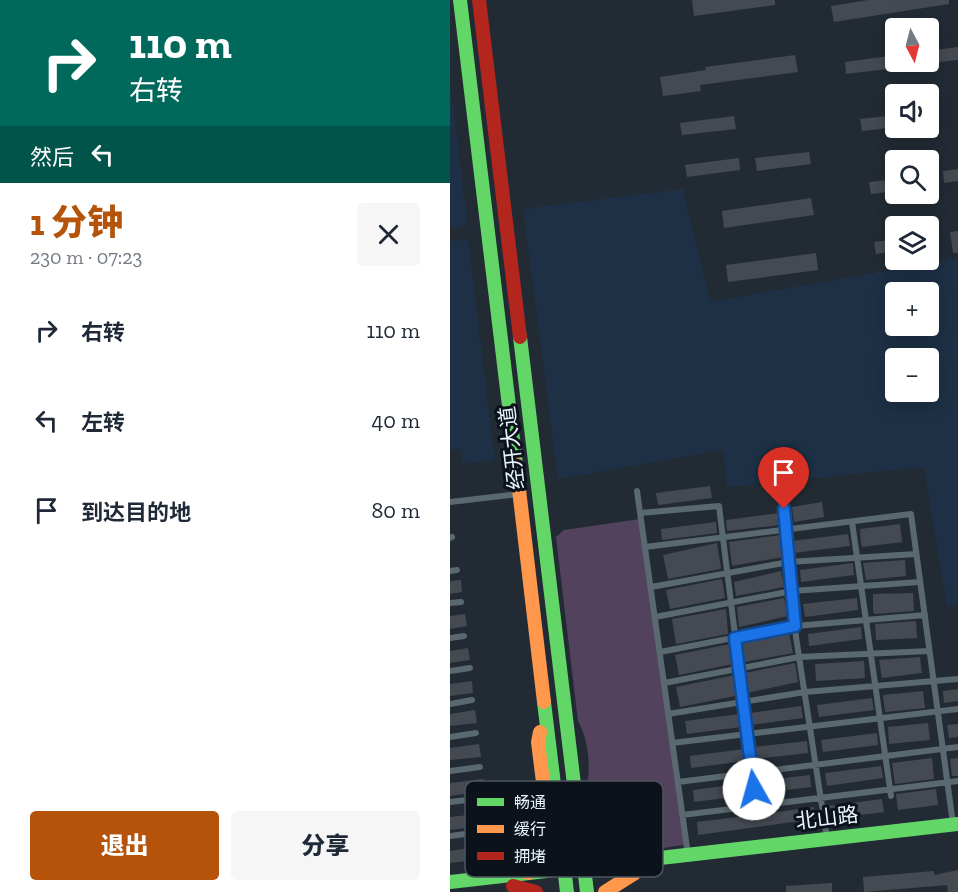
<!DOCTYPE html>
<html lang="zh">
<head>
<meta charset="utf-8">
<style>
  :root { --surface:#fff; --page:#f6f6f7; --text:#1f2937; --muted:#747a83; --accent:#b45309 }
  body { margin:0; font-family:"Zilla Slab","Noto Sans SC",serif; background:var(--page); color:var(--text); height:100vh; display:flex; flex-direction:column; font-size:22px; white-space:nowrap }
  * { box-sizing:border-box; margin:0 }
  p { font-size:20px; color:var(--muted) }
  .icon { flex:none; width:33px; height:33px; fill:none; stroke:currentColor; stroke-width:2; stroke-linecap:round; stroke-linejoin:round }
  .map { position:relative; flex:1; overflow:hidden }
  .panel { display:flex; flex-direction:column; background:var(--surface); width:450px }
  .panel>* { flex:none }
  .banner { background:#00695c; color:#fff; overflow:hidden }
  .needle { width:39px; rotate:173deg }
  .controls { position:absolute; left:435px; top:18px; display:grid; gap:12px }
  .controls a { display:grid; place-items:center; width:54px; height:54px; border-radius:6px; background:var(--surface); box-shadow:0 3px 15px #0003; font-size:30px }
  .pin { position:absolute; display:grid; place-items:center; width:51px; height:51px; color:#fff; margin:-62px -26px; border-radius:50% 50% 50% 0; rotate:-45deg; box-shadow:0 0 6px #0007 }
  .pin .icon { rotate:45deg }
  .me { position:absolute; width:66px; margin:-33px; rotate:353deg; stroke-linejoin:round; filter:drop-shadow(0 0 4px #0008) }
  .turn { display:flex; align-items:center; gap:21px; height:126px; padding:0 30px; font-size:27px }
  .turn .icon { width:78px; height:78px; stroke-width:2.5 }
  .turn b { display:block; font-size:42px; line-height:51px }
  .then { display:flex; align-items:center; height:57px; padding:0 30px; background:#0003; gap:12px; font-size:22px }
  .round { display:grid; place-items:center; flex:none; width:63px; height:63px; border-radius:6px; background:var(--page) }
  .headline { display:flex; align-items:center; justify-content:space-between; height:102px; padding:0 30px }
  h1 { font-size:36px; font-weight:800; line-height:45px; color:var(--accent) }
  .button { display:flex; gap:12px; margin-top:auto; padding:12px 30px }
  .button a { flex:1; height:69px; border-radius:6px; background:var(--accent); color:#fff; font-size:24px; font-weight:800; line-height:69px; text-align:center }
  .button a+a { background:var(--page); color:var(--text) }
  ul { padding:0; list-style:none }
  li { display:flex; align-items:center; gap:18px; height:90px; padding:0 30px }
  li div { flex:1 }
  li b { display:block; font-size:22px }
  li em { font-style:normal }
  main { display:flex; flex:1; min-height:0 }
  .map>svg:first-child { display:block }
  .built { fill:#1d3045; fill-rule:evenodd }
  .green { fill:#52425e }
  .building { fill:#454952 }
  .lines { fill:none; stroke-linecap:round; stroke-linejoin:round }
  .lane { stroke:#5a696f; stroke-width:6 }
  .fast { stroke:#63d668; stroke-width:14 }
  .slow { stroke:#ff974d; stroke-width:14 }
  .jam { stroke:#b3261e; stroke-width:14 }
  .route-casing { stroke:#114b97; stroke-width:15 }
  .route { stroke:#1a73e8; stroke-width:10 }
  .labels { text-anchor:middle; stroke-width:6; stroke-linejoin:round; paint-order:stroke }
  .street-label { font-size:21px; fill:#e8f3ff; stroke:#0b121a }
  .key { fill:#0b121a; stroke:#4d565f; stroke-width:1.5 }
  .key-label { font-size:16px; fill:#e8f3ff }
</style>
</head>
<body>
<main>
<section class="panel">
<div class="banner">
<div class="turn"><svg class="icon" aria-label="right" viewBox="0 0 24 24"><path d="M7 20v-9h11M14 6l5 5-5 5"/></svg><div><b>110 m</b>右转</div></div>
<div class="then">然后<svg class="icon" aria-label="left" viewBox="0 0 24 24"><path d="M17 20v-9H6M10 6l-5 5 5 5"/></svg></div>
</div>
<div class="headline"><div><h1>1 分钟</h1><p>230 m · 07:23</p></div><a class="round"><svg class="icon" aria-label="close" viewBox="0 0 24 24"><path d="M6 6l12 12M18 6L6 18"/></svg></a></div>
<ul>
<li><svg class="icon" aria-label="right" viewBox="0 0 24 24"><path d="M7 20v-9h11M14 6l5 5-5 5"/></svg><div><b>右转</b></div><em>110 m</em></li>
<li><svg class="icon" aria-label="left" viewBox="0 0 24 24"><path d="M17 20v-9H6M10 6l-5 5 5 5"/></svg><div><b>左转</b></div><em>40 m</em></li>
<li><svg class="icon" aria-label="arrive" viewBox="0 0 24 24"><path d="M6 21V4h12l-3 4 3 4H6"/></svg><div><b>到达目的地</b></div><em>80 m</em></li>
</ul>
<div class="button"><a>退出</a><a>分享</a></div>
</section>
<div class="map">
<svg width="508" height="892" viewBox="0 0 508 892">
  <rect width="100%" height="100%" fill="#222b34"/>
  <path class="built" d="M 0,83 L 18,226 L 0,228 Z
    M 233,189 L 260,302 L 508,258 L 508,604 L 497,606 L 474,467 L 277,487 L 273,450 L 108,479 L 73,209 ZM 446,292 L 478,292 L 478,326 L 446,326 ZM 446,358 L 478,358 L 478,392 L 446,392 Z
    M 18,239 L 45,460 L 12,464 L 10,449 L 0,450 L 0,241 Z"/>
  <path class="green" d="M 190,519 L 234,845 C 221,846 179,855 169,852 C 153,847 136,828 133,812 C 131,802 135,794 137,785 C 141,764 138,739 128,721 L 106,537 L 114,530 Z"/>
  <path class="building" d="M 242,0 L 325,0 L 325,5 L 244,16 Z
    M 418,0 L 499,0 L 499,4 L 384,22 L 381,6 Z
    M 508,47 L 508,60 L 478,63 L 478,51 Z
    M 345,55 L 348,72 L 250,85 L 251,91 L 213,96 L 210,77 L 256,70 L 255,67 Z
    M 446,55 L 446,68 L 396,74 L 395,62 Z
    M 446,115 L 446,127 L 412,131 L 410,119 Z
    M 284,116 L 286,129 L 232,135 L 230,123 Z
    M 359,152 L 361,164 L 307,171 L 305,158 Z
    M 289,158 L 290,170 L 237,177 L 235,165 Z
    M 508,169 L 508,181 L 494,183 L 493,171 Z
    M 446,179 L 446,191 L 421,194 L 419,182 Z
    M 361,198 L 364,215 L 274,228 L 272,211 Z
    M 508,231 L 508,253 L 503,253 L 500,232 Z
    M 446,239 L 446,251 L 426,254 L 424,242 Z
    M 366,253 L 368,270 L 278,282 L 276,265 Z
    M 260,486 L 262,498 L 208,505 L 206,493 Z
    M 372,502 L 374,517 L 344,522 L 342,507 Z
    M 329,513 L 330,525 L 277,531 L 276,520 Z
    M 266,522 L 267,533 L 212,540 L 211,529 Z
    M 450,524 L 452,542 L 412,547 L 411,544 L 410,529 Z
    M 398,534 L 400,546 L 343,553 L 342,541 Z
    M 331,535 L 333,557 L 282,566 L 279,542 Z
    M 267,543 L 271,568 L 270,569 L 218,579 L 213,555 Z
    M 455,560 L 456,576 L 416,580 L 413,563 Z
    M 403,563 L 404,575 L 351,582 L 350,570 Z
    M 331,571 L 334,587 L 286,596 L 284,582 Z
    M 272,579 L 275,598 L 220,609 L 216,590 Z
    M 11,580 L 12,592 L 0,594 L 0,581 Z
    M 463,593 L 464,611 L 425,614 L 423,612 L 423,594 Z
    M 334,598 L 338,616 L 289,627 L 287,607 Z
    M 407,598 L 408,610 L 355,617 L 353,604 Z
    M 276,609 L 278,634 L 226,644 L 222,619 Z
    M 15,614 L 17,626 L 0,629 L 0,616 Z
    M 466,621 L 467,638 L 426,640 L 425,624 Z
    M 411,627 L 412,639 L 359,646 L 358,634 Z
    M 339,633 L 343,653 L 294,662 L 291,644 Z
    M 280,644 L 283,664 L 229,675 L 225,655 Z
    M 18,648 L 20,660 L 0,663 L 0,651 Z
    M 470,657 L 472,673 L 432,678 L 429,660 Z
    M 414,661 L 415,678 L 366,681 L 365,664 Z
    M 345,663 L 348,682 L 297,693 L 295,673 Z
    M 285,675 L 287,695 L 285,696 L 230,707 L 226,687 Z
    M 22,681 L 23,693 L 0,696 L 0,684 Z
    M 508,689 L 508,701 L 494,703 L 493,691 Z
    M 473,691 L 475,708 L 435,712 L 433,695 Z
    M 422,698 L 424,710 L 369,717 L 367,705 Z
    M 351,706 L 353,718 L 301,725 L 300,713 Z
    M 25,710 L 27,723 L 0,726 L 0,714 Z
    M 290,714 L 291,727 L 237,734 L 235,721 Z
    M 478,723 L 480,740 L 439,744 L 438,727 Z
    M 508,724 L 508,737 L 499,738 L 497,725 Z
    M 427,733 L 428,745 L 373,752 L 371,740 Z
    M 357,741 L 358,753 L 306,759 L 304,747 Z
    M 29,744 L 31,757 L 0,760 L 0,748 Z
    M 294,749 L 295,761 L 241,768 L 240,756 Z
    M 482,758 L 484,779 L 445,784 L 442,763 Z
    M 508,758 L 508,776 L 502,776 L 500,759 Z
    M 431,766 L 433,778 L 377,786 L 375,773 Z
    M 360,775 L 361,787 L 310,793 L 308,781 Z
    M 33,779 L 35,791 L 0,796 L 0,783 Z
    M 298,783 L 298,795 L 244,802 L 243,790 Z
    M 486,789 L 488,805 L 448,810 L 446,794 Z
    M 432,799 L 434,812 L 380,819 L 378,806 Z
    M 364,807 L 365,819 L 248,835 L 247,822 L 303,815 L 308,817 L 312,814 Z
    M 37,813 L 38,825 L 0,830 L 0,817 Z
    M 40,845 L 42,858 L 0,863 L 0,851 Z
    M 508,870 L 508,892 L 498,892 L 497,885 L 414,892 L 413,877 L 484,871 L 484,875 Z
    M 382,883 L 382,892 L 336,892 L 336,886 Z"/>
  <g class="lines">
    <path class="lane" d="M 187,491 L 238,855
      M 0,502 L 69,494
      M 334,509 L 346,637 L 377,839
      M 190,513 L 269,506 L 307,812
      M 402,522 L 441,796
      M 0,538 L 2,537
      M 195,547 L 461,514 L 503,824
      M 0,571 L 7,570
      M 201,587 L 339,562 L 466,554
      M 0,603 L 11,602
      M 205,617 L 342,591 L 470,582
      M 0,638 L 14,636
      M 210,652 L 345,626 L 475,615
      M 0,671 L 20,668
      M 214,683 L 349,657 L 479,651
      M 0,704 L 22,700
      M 218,714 L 355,692 L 508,679
      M 0,737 L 26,733
      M 222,743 L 508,709
      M 0,771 L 30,767
      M 228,782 L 508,747
      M 0,802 L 34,798
      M 232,815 L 508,781
      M 0,836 L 38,831"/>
    <path class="fast" d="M 10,0 L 66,464
      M 70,337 L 137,892
      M 94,702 L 117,892
      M 0,882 L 508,824"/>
    <path class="slow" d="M 66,464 L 94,702
      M 78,873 C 101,854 103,842 108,814 L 94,790 L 88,742 L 90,732
      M 155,892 L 185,873"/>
    <path class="jam" d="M 29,0 L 70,337
      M 134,824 C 143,845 155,854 177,861
      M 63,886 L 86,892"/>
  </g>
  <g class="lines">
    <defs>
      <path id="route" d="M 304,789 L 285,638 L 345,626 L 334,509"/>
    </defs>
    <use href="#route" class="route-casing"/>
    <use href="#route" class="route"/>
  </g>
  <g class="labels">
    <g class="street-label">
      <text transform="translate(62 448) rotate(-97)" y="7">经开大道</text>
      <text transform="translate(377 818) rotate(-7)" y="7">北山路</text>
    </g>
  </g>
  <rect x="15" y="781" width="198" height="96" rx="9" class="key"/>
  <rect x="27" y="798" width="27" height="8" fill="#63d668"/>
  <rect x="27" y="825" width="27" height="8" fill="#ff974d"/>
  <rect x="27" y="852" width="27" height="8" fill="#b3261e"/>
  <g class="key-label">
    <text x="64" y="808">畅通</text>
    <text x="64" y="835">缓行</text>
    <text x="64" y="862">拥堵</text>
  </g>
</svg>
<div class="controls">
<a><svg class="needle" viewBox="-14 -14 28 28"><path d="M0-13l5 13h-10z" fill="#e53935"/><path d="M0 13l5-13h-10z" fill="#747a83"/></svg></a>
<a><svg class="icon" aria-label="sound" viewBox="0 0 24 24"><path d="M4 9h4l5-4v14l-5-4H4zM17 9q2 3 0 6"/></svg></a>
<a><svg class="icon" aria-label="search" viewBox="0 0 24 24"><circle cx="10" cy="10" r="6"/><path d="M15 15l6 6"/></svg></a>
<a><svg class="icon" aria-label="layers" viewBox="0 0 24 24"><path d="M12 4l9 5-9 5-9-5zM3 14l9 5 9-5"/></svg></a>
<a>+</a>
<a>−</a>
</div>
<div class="pin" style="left:334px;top:509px;background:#d93025"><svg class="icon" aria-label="arrive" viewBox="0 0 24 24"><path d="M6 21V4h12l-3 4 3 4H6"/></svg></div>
<svg class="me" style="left:304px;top:789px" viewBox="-20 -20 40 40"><circle r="19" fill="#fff"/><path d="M0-13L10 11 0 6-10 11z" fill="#1a73e8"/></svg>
</div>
</main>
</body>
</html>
